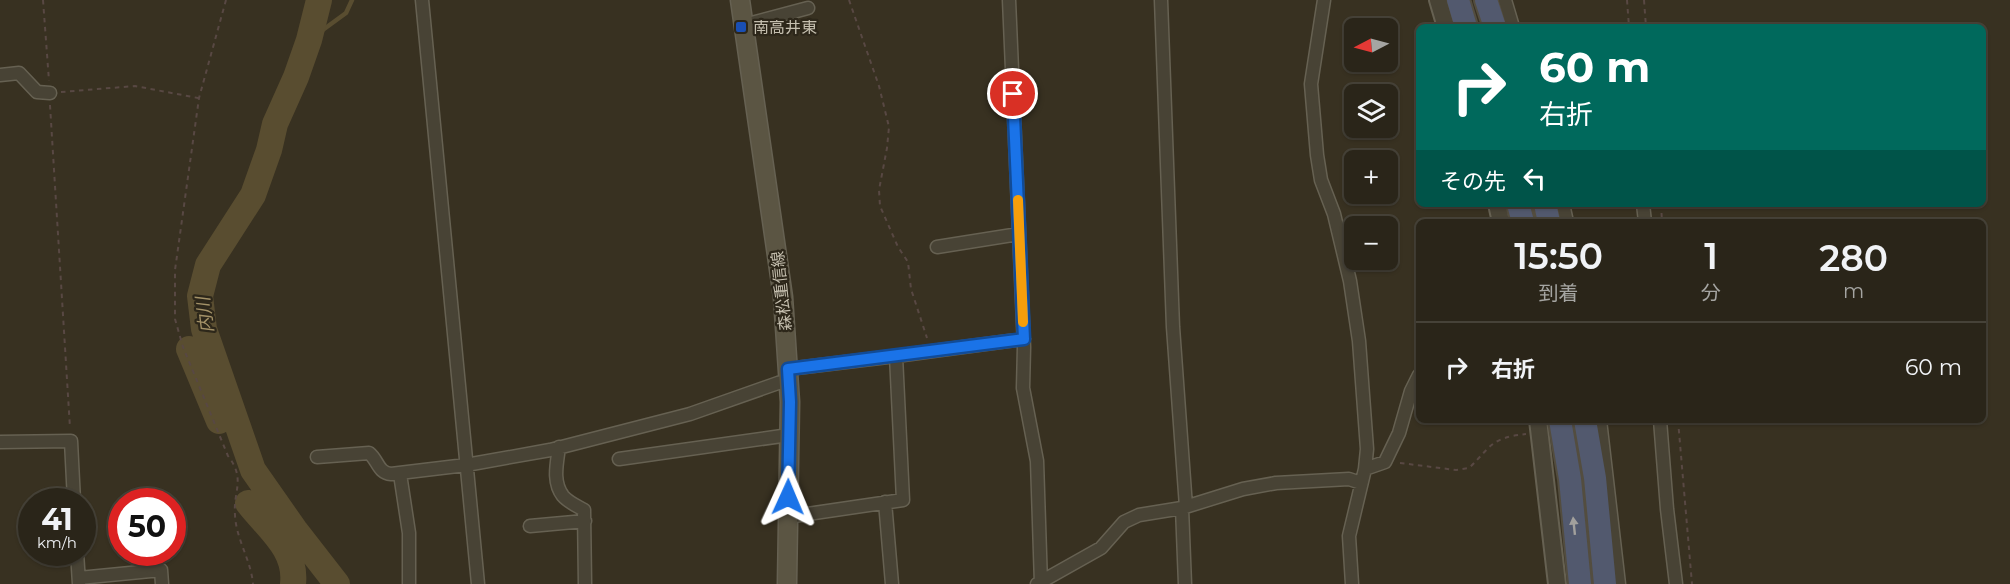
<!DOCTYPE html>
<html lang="ja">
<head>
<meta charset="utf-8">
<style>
  :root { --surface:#2a2519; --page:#322d22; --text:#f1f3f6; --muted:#a5a5a2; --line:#464238 }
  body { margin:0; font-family:Montserrat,"Noto Sans JP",sans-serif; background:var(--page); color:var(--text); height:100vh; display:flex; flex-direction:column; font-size:22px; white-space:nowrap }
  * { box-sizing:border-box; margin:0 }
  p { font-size:20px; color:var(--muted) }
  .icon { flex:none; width:33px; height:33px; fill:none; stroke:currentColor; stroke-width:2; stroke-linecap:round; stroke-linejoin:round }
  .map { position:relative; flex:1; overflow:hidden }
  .side { position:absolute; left:1416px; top:219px; width:570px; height:204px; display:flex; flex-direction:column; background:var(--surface); border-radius:9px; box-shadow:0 2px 4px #0004,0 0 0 2px var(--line) }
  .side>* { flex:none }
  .top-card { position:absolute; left:1416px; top:24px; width:570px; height:183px; border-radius:9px; box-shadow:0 2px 4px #0004,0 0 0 2px var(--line); background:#00695c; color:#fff; overflow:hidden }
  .needle { width:39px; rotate:264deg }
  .controls { position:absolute; left:1344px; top:18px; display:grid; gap:12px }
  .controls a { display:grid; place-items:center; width:54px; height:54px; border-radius:9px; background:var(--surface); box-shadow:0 2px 4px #0004,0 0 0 2px var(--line); font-size:30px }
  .speed { position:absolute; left:18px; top:488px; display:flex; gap:12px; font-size:30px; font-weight:700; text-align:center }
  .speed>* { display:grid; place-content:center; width:78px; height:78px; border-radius:50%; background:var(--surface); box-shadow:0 2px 4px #0004,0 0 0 2px var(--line); line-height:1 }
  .speed small { font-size:15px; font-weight:400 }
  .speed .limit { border:9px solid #d22; background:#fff; color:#111 }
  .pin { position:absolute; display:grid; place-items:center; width:51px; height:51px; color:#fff; margin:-26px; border:3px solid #fff; border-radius:50%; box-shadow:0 2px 6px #0007 }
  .me { position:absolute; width:66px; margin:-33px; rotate:1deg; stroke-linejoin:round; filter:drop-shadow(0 0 4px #0008) }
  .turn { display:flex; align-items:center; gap:21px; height:126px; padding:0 24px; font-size:27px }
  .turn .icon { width:78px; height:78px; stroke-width:2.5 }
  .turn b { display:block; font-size:42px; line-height:51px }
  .then { display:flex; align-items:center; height:57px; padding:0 24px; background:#0003; gap:12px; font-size:22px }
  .eta { display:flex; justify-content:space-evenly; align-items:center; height:102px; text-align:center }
  .eta b { font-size:36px; font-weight:600; line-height:42px }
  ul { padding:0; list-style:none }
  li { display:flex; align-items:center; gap:18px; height:90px; padding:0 24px; border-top:2px solid var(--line) }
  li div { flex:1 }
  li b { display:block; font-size:22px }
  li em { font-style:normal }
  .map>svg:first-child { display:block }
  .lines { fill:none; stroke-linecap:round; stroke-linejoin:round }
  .stream { stroke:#594d30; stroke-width:4.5 }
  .river { stroke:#594d30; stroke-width:26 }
  .minor-casing { stroke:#666152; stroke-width:15 }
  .tertiary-casing { stroke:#666152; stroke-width:20 }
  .secondary-casing { stroke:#666152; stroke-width:21 }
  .motorway-casing { stroke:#534d3f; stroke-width:26 }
  .path { stroke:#584843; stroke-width:2; stroke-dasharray:4.5 4.5; stroke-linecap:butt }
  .minor { stroke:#484335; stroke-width:12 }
  .tertiary { stroke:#484335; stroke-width:16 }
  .secondary { stroke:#5b5543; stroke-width:18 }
  .motorway { stroke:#52596e; stroke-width:22 }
  .oneway { fill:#a2a09c }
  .route-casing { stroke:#114b97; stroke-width:15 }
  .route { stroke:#1a73e8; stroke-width:10 }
  .slow { stroke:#f59e0b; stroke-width:10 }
  .transit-dot { fill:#1a4fb4; stroke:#2d271a; stroke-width:2 }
  .labels { text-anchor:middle; stroke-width:4.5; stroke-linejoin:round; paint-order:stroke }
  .poi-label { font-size:16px; fill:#c5bfaf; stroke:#2d271a; text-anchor:start }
  .street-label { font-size:16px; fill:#c5bfaf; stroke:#2d271a }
  .water-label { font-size:18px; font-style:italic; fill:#a49268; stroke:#2d271a }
</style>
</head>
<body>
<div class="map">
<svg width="2010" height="584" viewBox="0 0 2010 584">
  <rect width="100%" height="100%" fill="#383121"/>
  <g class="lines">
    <path class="stream" d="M 309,40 L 346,13 L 352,0"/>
    <path class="river" d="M 319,0 L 309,40 L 296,77 L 275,124 L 269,150 L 253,195 L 208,265 L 200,296 L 204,329 L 253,470 L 295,530 L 337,584
      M 189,349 L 219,421
      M 248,503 C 268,529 297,549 293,584"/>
    <defs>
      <path id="minor" d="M 422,0 L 478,584
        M 1009,0 L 1024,347 L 1023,388 L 1037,461 L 1041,584
        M 1161,0 L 1173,327 L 1186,507
        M 1324,0 L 1311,84 L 1317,155 L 1321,180 L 1334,214 L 1350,281 L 1359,341 L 1367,449 L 1365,469 L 1349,536 L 1352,584
        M 1505,0 L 1513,27
        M 744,25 L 808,8
        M 0,75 L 19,73 L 37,92 L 50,93
        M 1563,204 L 1567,222
        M 1643,204 L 1645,222
        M 937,247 L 1019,234
        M 896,356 L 1024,339
        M 1600,420 L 1619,584
        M 1660,420 L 1667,509 L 1676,584
        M 0,442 L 71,441 L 74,501
        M 559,447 C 557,463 552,482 563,496 C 568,502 577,506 584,510 L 585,584
        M 317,457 L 369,453 C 378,460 378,473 391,474 L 466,465 L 550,450 L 690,414 L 778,383 L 789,381
        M 619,459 L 789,435
        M 1365,469 L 1385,462 L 1399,433 L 1411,391 L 1419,375
        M 400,474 L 409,533 L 409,584
        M 885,502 L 892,584
        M 1182,508 L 1185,584
        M 787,517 L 903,500 L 896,356 L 788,369
        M 530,526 L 585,521
        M 77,552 L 79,584
        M 79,578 L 161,570 L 162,584
        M 1037,584 L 1101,548 L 1124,522 L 1139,515 L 1182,508 L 1243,489 L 1276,483 L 1349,479 L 1361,483"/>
      <path id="tertiary" d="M 1438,0 L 1446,27
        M 1497,204 L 1501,222
        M 1538,420 L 1557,584"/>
      <path id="secondary" d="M 740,0 L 783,297 L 790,402 L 787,584"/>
      <path id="motorway" d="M 1458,0 L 1466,27
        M 1486,0 L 1495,27
        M 1518,204 L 1523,222
        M 1545,204 L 1549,222
        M 1560,420 L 1570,479 L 1580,584
        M 1585,420 L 1595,478 L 1605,584"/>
    </defs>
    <use href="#minor" class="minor-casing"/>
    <use href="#tertiary" class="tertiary-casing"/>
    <use href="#secondary" class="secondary-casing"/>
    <use href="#motorway" class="motorway-casing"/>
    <path class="path" d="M 43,0 L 49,81
      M 226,0 L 199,98 L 175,270 L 175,319 L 183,347 L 228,456 C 246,479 233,491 235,515 C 236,539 251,560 253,584
      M 849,0 L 879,86 L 889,127 L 887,148 L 879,190 L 880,206 L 898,247 L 908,262 L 911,289 L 927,338
      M 1627,0 L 1629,27
      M 1644,0 L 1646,27
      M 61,92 L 135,86 L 198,98
      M 50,105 L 70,428
      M 1661,204 L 1662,222
      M 1678,420 L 1692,584
      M 1400,463 L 1456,470 L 1469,468 C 1492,446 1490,438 1526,434"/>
    <use href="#minor" class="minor"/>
    <use href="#tertiary" class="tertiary"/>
    <use href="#secondary" class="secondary"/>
    <use href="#motorway" class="motorway"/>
  </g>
  <defs><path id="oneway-solid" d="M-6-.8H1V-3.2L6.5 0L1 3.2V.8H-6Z" transform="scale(1.5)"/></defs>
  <use class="oneway" href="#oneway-solid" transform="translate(1574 526) rotate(-96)"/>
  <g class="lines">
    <defs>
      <path id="route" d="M 788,497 L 790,402 L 788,369 L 1024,339 L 1013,94"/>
    </defs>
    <use href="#route" class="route-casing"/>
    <use href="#route" class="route"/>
    <path class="slow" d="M 1018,200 L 1023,322"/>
  </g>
  <rect class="transit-dot" x="735" y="21" width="12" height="12" rx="3"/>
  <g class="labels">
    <g class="poi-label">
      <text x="753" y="33">南高井東</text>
    </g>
    <g class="street-label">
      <text transform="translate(781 291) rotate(-96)" y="6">森松重信線</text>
    </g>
    <g class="water-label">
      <text transform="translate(205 315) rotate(-97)" y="6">内川</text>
    </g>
  </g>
</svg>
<div class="controls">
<a><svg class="needle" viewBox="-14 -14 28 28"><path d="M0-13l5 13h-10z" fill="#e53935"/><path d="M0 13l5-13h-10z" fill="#a5a5a2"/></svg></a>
<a><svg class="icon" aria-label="layers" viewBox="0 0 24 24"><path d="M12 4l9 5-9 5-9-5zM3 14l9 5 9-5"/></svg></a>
<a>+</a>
<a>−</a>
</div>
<div class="speed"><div>41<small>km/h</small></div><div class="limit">50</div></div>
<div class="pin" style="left:1013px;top:94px;background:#d93025"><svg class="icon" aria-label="arrive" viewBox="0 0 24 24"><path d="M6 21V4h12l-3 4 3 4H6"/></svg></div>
<svg class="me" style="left:788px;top:497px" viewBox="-20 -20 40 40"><path d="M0-17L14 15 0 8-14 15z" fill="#1a73e8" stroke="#fff" stroke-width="4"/></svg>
<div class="top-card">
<div class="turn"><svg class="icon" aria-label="right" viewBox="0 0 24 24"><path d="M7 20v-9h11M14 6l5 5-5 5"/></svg><div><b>60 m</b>右折</div></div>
<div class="then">その先<svg class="icon" aria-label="left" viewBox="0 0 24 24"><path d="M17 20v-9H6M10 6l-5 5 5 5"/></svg></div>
</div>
<section class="side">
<div class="eta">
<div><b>15:50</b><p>到着</p></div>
<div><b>1</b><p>分</p></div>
<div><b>280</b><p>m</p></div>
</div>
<ul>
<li><svg class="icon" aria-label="right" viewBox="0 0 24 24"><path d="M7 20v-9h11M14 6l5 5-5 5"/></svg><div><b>右折</b></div><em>60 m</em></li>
</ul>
</section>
</div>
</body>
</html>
